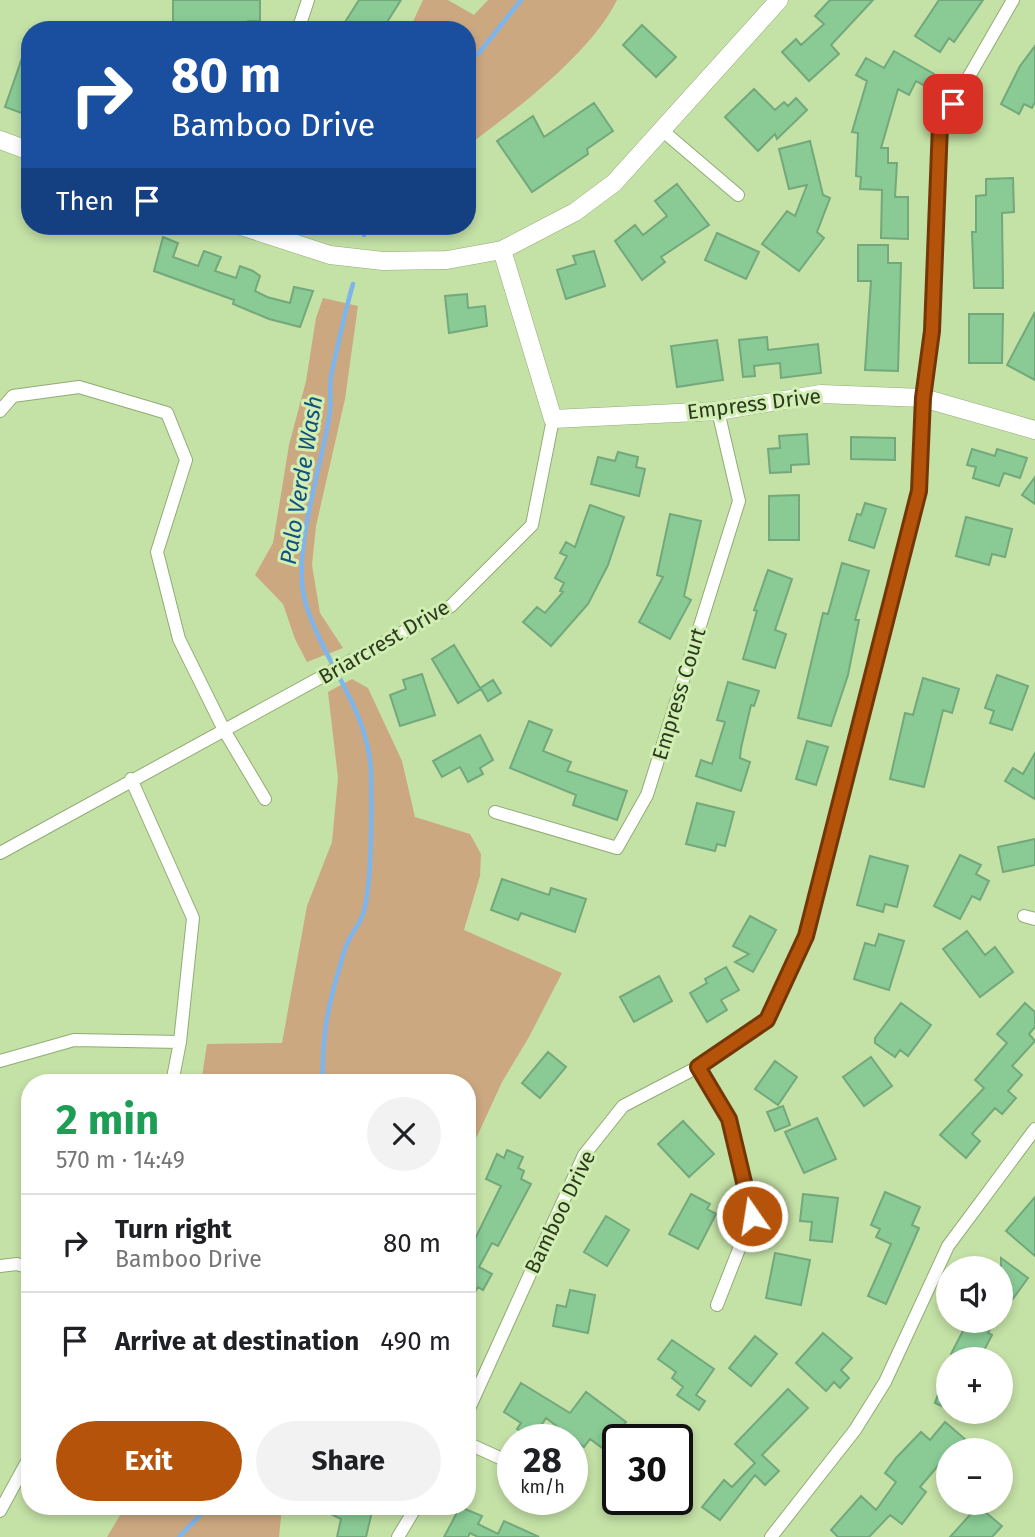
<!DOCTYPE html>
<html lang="en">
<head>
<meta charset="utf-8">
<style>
  :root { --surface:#fff; --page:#f2f2f2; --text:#202124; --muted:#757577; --line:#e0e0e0; --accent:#b45309 }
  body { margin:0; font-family:"Fira Sans",sans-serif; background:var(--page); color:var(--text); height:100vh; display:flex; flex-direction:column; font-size:26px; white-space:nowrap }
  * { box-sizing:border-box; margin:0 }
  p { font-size:23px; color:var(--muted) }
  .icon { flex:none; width:38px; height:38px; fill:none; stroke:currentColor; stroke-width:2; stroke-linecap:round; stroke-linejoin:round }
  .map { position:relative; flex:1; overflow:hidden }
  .drawer { position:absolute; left:21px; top:1074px; width:455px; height:441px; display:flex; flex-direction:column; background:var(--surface); border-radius:28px; box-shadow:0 4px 10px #0003 }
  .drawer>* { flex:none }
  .hud { position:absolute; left:21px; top:21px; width:455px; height:214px; border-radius:28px; box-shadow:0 4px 10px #0003; background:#1a4fa0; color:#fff; overflow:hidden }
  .tools { position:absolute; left:936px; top:1256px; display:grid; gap:14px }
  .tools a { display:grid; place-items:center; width:77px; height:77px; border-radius:50%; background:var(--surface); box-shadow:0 4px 10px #0003; font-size:35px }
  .speed { position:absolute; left:497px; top:1424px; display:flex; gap:14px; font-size:35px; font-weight:700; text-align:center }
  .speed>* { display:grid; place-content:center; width:91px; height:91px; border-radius:50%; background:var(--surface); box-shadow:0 4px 10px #0003; line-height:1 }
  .speed small { font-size:18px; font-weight:400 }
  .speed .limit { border:4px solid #111; border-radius:10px; background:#fff; color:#111 }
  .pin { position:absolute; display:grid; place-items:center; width:60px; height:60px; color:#fff; margin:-30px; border-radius:14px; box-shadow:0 4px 10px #0006 }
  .me { position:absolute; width:77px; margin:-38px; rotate:347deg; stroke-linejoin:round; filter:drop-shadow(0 0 5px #0008) }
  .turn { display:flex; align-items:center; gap:24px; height:147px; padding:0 35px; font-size:32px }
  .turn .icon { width:91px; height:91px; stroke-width:2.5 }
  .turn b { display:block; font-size:49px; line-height:60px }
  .then { display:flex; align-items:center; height:66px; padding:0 35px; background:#0003; gap:14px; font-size:26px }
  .round { display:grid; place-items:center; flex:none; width:74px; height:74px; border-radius:37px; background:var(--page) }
  .summary { display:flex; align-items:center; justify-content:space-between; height:119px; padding:0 35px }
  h1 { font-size:42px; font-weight:700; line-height:52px; color:#1e9e55 }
  .button { display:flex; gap:14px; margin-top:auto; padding:14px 35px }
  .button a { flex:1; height:80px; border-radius:42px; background:var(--accent); color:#fff; font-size:28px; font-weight:700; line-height:80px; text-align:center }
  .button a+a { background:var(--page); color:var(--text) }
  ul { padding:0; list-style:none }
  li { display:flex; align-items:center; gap:21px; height:98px; padding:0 35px; border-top:2px solid var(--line) }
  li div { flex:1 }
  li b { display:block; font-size:26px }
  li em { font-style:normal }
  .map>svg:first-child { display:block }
  .green { fill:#cca881 }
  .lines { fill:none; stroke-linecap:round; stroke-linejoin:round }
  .stream { stroke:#7db5ec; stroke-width:4.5 }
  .building { fill:#89ca95; stroke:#73a87c; stroke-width:2 }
  .street-casing { stroke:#90ac73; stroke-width:14 }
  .secondary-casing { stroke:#90ac73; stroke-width:19 }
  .street { stroke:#fff; stroke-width:12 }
  .secondary { stroke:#fff; stroke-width:18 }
  .route-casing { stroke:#753606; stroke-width:18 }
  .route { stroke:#b45309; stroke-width:12 }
  .labels { text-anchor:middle; stroke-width:6; stroke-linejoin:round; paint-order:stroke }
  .street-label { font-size:21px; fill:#2d3820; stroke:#d1eeb3 }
  .water-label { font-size:23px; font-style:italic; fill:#124f82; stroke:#d1eeb3 }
</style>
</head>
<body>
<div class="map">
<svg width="1035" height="1537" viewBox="0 0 1035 1537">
  <rect width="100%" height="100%" fill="#c4e1a6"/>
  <path class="green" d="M 423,0 L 448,0 L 474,15 L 488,0 L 617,0 C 591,53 515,111 467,146 L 467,30 L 409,30 Z
    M 323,298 L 358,306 L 345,399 L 316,526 L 312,565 L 320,613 L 343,648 L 307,662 L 295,639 L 283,604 L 255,575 L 273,543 L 289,445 L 306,381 L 316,318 Z
    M 352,679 L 368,688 L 402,761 L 415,817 L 470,834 L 481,854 L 480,876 L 464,930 L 562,973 L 529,1037 L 502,1082 L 467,1158 L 467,1083 L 201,1083 L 207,1044 L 282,1043 L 307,906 L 332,842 L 338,778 L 328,692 Z
    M 125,1507 L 282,1507 L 279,1537 L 107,1537 Z"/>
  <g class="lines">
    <path class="stream" d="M 467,61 L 479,53 L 521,0
      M 364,235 L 367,226
      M 323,1083 C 321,1031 330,998 345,949 C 349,935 361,924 364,911 C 372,881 372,806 371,773 C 369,709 322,661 305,601 C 292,553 321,468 329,418 C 332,404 329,390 331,376 C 338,345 344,315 353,284
      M 179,1537 L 208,1507"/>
  </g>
  <path class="building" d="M 173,0 L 260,0 L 260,21 L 248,21 L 247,28 L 183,30 L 183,27 L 173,27 Z
    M 359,0 L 401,0 L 382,30 L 340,30 Z
    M 830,0 L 873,0 L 831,45 L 839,54 L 809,81 L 782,52 L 796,39 L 801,45 L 824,24 L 815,16 Z
    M 939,0 L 983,0 L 954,42 L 949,38 L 940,52 L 915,36 Z
    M 642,25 L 676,57 L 656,77 L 623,45 Z
    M 28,41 L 30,42 L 30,116 L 5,107 Z
    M 1035,46 L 1035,102 L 1032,108 L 1024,104 L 1019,114 L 1001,104 L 1020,66 Z
    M 894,51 L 934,74 L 929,88 L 916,81 L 909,95 L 898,89 L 881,148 L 888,148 L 888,163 L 897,163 L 895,197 L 908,197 L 908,239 L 881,238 L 882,190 L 860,189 L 861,177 L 856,176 L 858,133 L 852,132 L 867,81 L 856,75 L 866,58 L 884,68 Z
    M 754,89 L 775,110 L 784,102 L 788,106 L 796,98 L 807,110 L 777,139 L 775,134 L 758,151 L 725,117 Z
    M 594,103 L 613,131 L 587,149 L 588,154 L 532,192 L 497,141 L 533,116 L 544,137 Z
    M 810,141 L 823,195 L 830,198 L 817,232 L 824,238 L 799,271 L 762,244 L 787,211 L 795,216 L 807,185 L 789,189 L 779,149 Z
    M 1013,178 L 1014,212 L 1002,213 L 1003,288 L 974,288 L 972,232 L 976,232 L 976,196 L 986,195 L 986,179 Z
    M 677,184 L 709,225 L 661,257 L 665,262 L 642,280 L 615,241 L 635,225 L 643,235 L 667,216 L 655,201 Z
    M 717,233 L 759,252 L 746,279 L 705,260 Z
    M 163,237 L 178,243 L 173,257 L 198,266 L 204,251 L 221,257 L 215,271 L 236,278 L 240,266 L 253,271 L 260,276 L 255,291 L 267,297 L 290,303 L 294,287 L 313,291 L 300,327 L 269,319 L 233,304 L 234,300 L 154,271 Z
    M 858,245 L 888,245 L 888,263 L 901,263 L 898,371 L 865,370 L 871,281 L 858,281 Z
    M 594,251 L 605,286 L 566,299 L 557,270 L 576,264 L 573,256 Z
    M 467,294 L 468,308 L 485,306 L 487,326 L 449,333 L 445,296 Z
    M 1035,312 L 1035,380 L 1007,365 Z
    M 969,314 L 1003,314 L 1002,363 L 969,363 Z
    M 767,337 L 768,350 L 818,344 L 821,373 L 781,378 L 780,363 L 754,366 L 755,376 L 743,377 L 739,340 Z
    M 717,340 L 723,380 L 677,387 L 671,346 Z
    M 807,434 L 809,464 L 791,465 L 791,472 L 770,473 L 768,449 L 780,448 L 779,436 Z
    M 851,437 L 895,438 L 895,460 L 851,459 Z
    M 972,449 L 995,456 L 997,449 L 1027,458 L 1020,478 L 1004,473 L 999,486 L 973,478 L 976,467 L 967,465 Z
    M 618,452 L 638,457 L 636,467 L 645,469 L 639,496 L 591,484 L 598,457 L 615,461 Z
    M 1035,477 L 1035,504 L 1022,495 Z
    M 799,495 L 799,540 L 769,540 L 769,496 Z
    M 865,503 L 886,509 L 874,548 L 849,540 L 857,514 L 861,515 Z
    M 590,505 L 624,517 L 608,565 L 588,604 L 551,646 L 523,622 L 537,607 L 545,613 L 563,592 L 560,591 L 564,583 L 555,578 L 567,556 L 560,553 L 566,542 L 575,547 Z
    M 670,514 L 701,521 L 684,596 L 691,600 L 670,639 L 639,622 L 663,577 L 657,575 Z
    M 966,517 L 1012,529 L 1005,557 L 992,554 L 989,565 L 956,556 Z
    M 842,563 L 869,571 L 855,620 L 859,620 L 848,675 L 831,726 L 798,718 L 823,613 L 828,614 Z
    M 768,570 L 792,579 L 775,630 L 786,634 L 775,668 L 743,659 L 757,611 L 754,610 Z
    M 454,645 L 480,688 L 493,680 L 501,693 L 488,701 L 481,689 L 458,703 L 432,659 Z
    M 422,674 L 435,715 L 400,726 L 390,695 L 406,689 L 403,680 Z
    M 997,675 L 1028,686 L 1012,730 L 990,723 L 994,711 L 985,708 Z
    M 923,678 L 959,689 L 952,713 L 943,710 L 924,787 L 890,779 L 905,713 L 913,715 Z
    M 728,682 L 759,691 L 754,706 L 751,705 L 741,748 L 740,758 L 750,762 L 741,791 L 696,776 L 701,760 L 712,764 L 725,722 L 717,720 Z
    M 529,721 L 552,730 L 543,751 L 571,762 L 567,771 L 627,791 L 617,820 L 573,805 L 576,795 L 510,768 Z
    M 480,735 L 493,760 L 480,768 L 483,774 L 468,782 L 460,767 L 442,777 L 433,761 Z
    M 807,741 L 828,747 L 816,785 L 796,779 Z
    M 1035,753 L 1035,799 L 1005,781 L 1013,768 L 1023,774 Z
    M 697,803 L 734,812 L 725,846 L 717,844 L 715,851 L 686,844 Z
    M 1035,839 L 1035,865 L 1003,872 L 998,847 Z
    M 960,855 L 981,865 L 976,874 L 989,881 L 980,900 L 972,896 L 960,919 L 934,906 Z
    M 870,856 L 908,866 L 897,907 L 885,904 L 883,912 L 857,905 Z
    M 502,879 L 549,895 L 551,888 L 586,899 L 575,932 L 521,913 L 518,920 L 491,910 Z
    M 750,916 L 776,930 L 753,972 L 735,962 L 749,954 L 733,946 Z
    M 967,931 L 985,955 L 995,947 L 1013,972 L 980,997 L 943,949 Z
    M 879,934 L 904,941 L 889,990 L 854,979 L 865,943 L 875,946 Z
    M 726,967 L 739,990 L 721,1000 L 727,1010 L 707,1022 L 690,993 L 707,983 L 705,979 Z
    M 659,976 L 672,1001 L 634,1022 L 620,997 Z
    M 901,1003 L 931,1025 L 908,1056 L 900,1050 L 895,1057 L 875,1043 L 875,1038 Z
    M 1025,1003 L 1035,1012 L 1035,1027 L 1029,1034 L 1035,1041 L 1012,1066 L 1022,1075 L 1008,1091 L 1016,1098 L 1002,1114 L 995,1108 L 972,1134 L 980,1141 L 966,1158 L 940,1135 L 984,1088 L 975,1080 L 1007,1043 L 997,1034 Z
    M 548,1052 L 566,1067 L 540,1098 L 522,1083 Z
    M 871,1057 L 892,1086 L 864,1106 L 843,1077 Z
    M 775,1061 L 797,1077 L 778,1105 L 755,1089 Z
    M 783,1106 L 790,1125 L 775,1131 L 767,1112 Z
    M 817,1118 L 836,1159 L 804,1173 L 785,1132 Z
    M 683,1121 L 714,1154 L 689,1177 L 658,1144 Z
    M 507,1150 L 523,1157 L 518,1168 L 524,1171 L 521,1179 L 531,1184 L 498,1246 L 492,1243 L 479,1267 L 492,1274 L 483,1290 L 478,1287 L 467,1305 L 467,1245 L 471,1247 L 501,1186 L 486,1179 L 497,1154 L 504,1158 Z
    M 885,1192 L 920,1207 L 912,1225 L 919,1228 L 886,1304 L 868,1296 L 891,1244 L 876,1237 L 880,1229 L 871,1225 Z
    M 691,1194 L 710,1204 L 707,1209 L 716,1214 L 698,1249 L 669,1234 Z
    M 803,1194 L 838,1198 L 832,1242 L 810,1240 L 812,1222 L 800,1221 Z
    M 1035,1197 L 1035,1256 L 1006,1231 Z
    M 606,1216 L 629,1230 L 607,1266 L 584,1252 Z
    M 775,1253 L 810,1260 L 801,1305 L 766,1298 Z
    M 1001,1258 L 1028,1278 L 1001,1315 Z
    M 570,1290 L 595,1295 L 588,1333 L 553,1326 L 557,1305 L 566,1307 Z
    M 968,1321 L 994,1321 L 988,1333 L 992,1335 L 979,1360 L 963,1360 L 951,1354 Z
    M 823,1333 L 852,1358 L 841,1370 L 849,1378 L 840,1388 L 834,1382 L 826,1391 L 796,1363 Z
    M 755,1336 L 777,1354 L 751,1386 L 729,1368 Z
    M 672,1340 L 714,1369 L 696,1395 L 705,1401 L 699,1410 L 677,1395 L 683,1387 L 672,1378 L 676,1372 L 658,1359 Z
    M 948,1366 L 948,1409 L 935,1403 Z
    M 521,1383 L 570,1413 L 586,1392 L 626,1422 L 605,1450 L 590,1439 L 584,1447 L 546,1418 L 533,1438 L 517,1429 L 521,1423 L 504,1412 Z
    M 788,1389 L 808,1408 L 762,1455 L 779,1471 L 765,1485 L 755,1475 L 720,1520 L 702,1507 L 724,1480 L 732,1487 L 755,1463 L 735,1444 Z
    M 945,1422 L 965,1439 L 955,1451 L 948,1451 L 948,1466 L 942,1461 L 920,1487 L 926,1492 L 902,1524 L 890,1515 L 869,1537 L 838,1537 L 831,1530 L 861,1496 L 876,1510 L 896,1482 L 885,1473 L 896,1458 L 921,1432 L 930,1440 Z
    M 978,1506 L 1002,1526 L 992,1537 L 950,1537 Z
    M 316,1507 L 373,1507 L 366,1537 L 337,1537 L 341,1519 Z
    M 460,1507 L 482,1516 L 478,1524 L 498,1534 L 504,1521 L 539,1537 L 478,1537 L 470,1533 L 468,1537 L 444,1537 Z"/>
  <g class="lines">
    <defs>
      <path id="street" d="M 298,30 L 308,0
        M 663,131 L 738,195
        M 0,411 L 13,396 L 79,387 L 167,413 L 186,460 L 157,552 L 179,639 L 224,730 L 265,799
        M 131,779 L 193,918 L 180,1042 L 172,1083
        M 495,812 L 617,848 L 647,795 L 739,501 L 718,411
        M 0,853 L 451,606 L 532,525 L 553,419
        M 1024,916 L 1035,919
        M 0,1061 L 74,1040 L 180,1042
        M 698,1067 L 729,1119 L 752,1216 L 717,1305
        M 0,1266 L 17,1264 L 30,1268
        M 467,1413 L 584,1155 L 623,1106 L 698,1067 L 767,1020 L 806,936 L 919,491 L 923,398 L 932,331 L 941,125 L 1013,0
        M 467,1443 L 513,1464
        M 0,1511 L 30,1456
        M 398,1537 L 416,1507
        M 771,1537 L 855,1430 L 885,1382 L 948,1246 L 1035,1129"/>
      <path id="secondary" d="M 0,140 L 30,151
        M 241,226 L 330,255 L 383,261 L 447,260 L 502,250 L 575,212 L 614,183 L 779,0
        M 502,250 L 553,419 L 718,411 L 821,394 L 923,398 L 1035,430"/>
    </defs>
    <use href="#street" class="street-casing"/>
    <use href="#secondary" class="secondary-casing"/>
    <use href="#street" class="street"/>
    <use href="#secondary" class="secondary"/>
  </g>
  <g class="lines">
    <defs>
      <path id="route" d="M 752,1216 L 729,1119 L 698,1067 L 767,1020 L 806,936 L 919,491 L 923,398 L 932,331 L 940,125 L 953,104"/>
    </defs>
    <use href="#route" class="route-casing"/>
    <use href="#route" class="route"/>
  </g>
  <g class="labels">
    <g class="street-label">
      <text transform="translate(754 404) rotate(-7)" y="7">Empress Drive</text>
      <text transform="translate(384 642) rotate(-30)" y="7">Briarcrest Drive</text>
      <text transform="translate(679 694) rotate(-73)" y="7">Empress Court</text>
      <text transform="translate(560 1212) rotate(-64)" y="7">Bamboo Drive</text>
    </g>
    <g class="water-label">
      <text transform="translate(301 480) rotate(-81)" y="8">Palo Verde Wash</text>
    </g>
  </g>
</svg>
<div class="tools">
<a><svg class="icon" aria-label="sound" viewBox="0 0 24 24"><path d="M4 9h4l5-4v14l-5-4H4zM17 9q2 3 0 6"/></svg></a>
<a>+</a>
<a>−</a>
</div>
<div class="speed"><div>28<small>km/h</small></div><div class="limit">30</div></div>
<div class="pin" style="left:953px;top:104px;background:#d93025"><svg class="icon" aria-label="arrive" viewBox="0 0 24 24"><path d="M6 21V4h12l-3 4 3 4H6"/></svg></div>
<svg class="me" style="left:752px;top:1216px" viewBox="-20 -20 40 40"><circle r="17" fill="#b45309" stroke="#fff" stroke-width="3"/><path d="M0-11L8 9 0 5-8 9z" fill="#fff"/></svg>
<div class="hud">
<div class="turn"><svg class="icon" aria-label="right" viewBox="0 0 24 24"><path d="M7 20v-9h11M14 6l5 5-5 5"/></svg><div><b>80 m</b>Bamboo Drive</div></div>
<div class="then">Then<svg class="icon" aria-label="arrive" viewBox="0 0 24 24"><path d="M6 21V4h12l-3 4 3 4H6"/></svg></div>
</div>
<section class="drawer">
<div class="summary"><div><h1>2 min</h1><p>570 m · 14:49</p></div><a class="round"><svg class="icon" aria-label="close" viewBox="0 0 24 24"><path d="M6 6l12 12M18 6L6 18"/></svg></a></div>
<ul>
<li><svg class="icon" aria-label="right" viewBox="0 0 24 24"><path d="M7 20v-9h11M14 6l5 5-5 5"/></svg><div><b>Turn right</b><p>Bamboo Drive</p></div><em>80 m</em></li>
<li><svg class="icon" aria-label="arrive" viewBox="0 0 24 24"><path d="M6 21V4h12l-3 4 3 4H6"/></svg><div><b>Arrive at destination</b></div><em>490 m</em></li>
</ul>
<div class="button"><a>Exit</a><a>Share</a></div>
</section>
</div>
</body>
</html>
